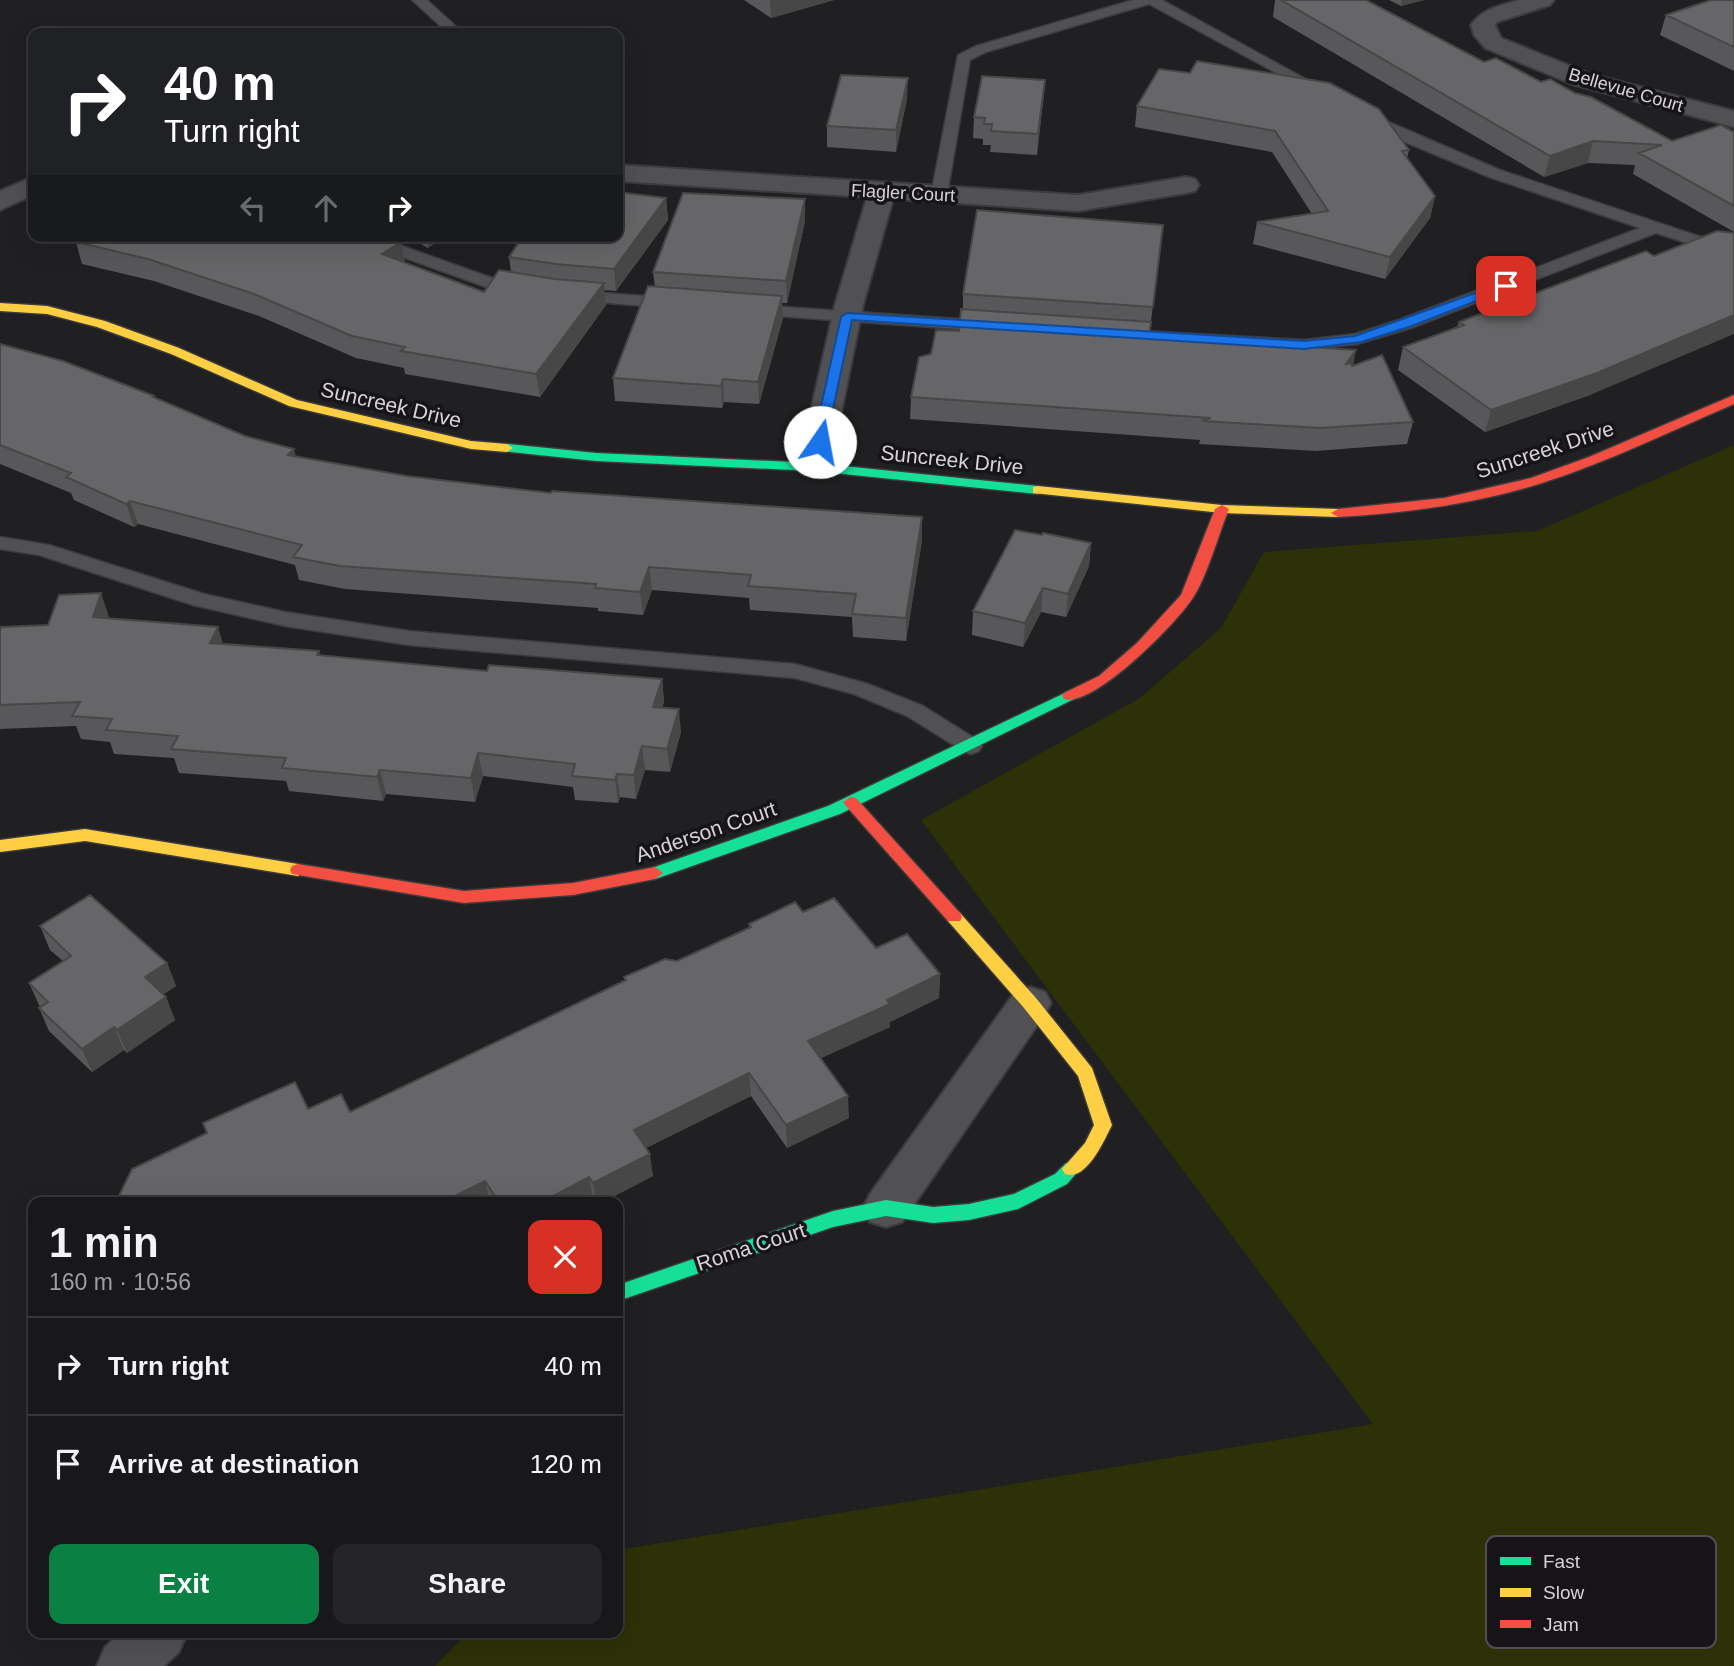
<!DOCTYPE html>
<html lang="en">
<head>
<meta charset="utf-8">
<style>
  :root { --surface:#181719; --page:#252426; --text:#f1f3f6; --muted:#9f9fa2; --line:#363638; --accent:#0b8043 }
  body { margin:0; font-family:Helvetica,sans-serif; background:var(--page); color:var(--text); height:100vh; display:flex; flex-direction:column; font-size:26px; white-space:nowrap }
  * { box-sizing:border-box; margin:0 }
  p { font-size:23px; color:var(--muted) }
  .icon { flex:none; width:38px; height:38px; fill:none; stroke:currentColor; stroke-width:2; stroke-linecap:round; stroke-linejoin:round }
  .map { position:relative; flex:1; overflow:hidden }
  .sheet { position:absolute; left:28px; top:1197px; width:595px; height:441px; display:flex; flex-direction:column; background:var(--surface); border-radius:14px; box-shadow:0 7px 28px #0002,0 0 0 2px var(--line) }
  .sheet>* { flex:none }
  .guide { position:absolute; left:28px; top:28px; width:595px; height:214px; border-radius:14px; box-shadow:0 7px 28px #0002,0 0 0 2px var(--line); background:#202124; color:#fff; overflow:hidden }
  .pin { position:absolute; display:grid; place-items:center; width:60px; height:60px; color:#fff; margin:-30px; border-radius:14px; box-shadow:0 4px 10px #0006 }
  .me { position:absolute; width:77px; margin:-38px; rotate:12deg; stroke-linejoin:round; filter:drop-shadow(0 0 5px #0008) }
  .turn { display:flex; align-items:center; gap:24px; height:147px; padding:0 21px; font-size:32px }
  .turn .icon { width:91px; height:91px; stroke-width:2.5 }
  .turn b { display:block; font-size:49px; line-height:60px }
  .lanes { display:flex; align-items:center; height:66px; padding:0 21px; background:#0003; justify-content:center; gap:35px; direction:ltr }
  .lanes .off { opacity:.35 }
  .round { display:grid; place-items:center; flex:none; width:74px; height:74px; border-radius:14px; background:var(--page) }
  .headline { display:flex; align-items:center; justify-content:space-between; height:119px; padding:0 21px }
  h1 { font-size:42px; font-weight:700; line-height:52px }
  .cta { display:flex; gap:14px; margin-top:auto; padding:14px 21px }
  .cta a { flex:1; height:80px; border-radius:14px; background:var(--accent); color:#fff; font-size:28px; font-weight:700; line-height:80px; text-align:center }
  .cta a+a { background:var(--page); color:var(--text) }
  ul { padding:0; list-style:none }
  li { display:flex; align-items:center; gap:21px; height:98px; padding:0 21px; border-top:2px solid var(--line) }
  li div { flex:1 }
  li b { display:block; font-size:26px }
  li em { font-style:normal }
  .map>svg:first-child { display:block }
  .green { fill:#2c3107 }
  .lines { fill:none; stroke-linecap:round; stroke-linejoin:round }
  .lane-casing { stroke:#3b3a3c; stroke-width:3 }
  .street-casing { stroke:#3b3a3c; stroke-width:4 }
  .fast-casing { stroke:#3b3a3c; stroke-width:3 }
  .slow-casing { stroke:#3b3a3c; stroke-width:3 }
  .jam-casing { stroke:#3b3a3c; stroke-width:3 }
  .lane { fill:#515153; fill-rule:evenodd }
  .street { fill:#515153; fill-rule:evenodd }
  .fast { fill:#16e098; fill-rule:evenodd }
  .slow { fill:#ffcf43; fill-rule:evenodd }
  .jam { fill:#f24e42; fill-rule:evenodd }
  .wall { fill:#585759 }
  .shaded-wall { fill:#474748 }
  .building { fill:#666567; stroke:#474748; stroke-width:2 }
  .route { fill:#1a73e8; stroke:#114b97; stroke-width:2 }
  .labels { text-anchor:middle; stroke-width:7; stroke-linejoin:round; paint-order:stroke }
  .far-street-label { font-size:18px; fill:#d6d4d8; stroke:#161419 }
  .street-label { font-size:21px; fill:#d6d4d8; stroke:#161419 }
  .key { fill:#161419; stroke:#504e52; stroke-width:2 }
  .key-label { font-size:19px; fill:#d6d4d8 }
</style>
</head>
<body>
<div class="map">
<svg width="1734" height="1666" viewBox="0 0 1734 1666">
  <rect width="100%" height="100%" fill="#201f21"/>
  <path class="green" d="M 1734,445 L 1734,1666 L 435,1666 L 468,1633 L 618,1633 L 618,1550 L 1373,1424 L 921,820 L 1140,698 L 1221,628 L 1264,552 L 1537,531 Z"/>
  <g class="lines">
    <defs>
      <path id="lane" d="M 412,0 L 427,0 L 463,33 L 448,33 Z
        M 1133,0 L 1162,0 L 1329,92 L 1327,95 L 1317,95 L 1149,4 L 986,52 L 970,60 L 947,195 L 945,198 L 933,198 L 931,195 L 958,55 L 976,46 Z
        M 1370,114 L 1500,170 L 1716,242 L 1734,244 L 1734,254 L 1708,250 L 1656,233 L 1411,328 L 1357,344 L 1304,350 L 1114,339 L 1111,335 L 1114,331 L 1120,330 L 1304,340 L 1355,334 L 1399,320 L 1640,228 L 1489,177 L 1405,142 L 1365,121 L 1363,118 L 1365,115 Z
        M 350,236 L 374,236 L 495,279 L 527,284 L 529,288 L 521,293 L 486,287 L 352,239 Z
        M 576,291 L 671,298 L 679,303 L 671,308 L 570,300 L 568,296 Z
        M 754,305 L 988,321 L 997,326 L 988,331 L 748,314 L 745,310 Z
        M 0,537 L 49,545 L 204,594 L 285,612 L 409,631 L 795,664 L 868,684 L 923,706 L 979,741 L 982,746 L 979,751 L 971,754 L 963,751 L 907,716 L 854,694 L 795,678 L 409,645 L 285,626 L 193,605 L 39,555 L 0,549 Z"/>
      <path id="street" d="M 1519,0 L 1554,0 L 1550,5 L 1497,22 L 1495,25 L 1501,38 L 1590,74 L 1734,111 L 1734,127 L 1572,84 L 1485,48 L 1474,35 L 1471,25 C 1483,8 1500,6 1519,0 Z
        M 618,165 L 1078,195 L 1186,177 L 1195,179 L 1199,185 L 1195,191 L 1186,193 L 1078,211 L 893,199 L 863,305 L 830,467 L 825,474 L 814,477 L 803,474 L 798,467 L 835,305 L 867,197 L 618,181 Z
        M 33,177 L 33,195 L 0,210 L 0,191 Z
        M 1030,987 L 1045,992 L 1051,1003 L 1045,1014 L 902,1222 L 886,1227 L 870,1222 L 863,1208 L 870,1194 L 1015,992 Z
        M 121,1633 L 187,1633 L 179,1652 L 164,1666 L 97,1666 L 105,1647 Z"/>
      <path id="fast" d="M 507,444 L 596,453 L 814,463 L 1038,486 L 1045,490 L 1038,494 L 814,471 L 596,461 L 502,451 L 502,445 Z
        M 1069,691 L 1074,693 L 1076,696 L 1074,699 L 840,814 L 661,877 L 655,879 L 647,873 L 649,869 L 828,806 Z
        M 1071,1161 L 1077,1164 L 1080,1169 L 1067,1184 L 1018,1209 L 969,1220 L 933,1223 L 886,1216 L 833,1227 L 618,1301 L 618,1285 L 833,1211 L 886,1200 L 933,1207 L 969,1204 L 1014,1194 L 1055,1174 L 1065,1164 Z"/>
      <path id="slow" d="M 0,303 L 47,306 L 105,321 L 179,348 L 297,400 L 471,441 L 507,444 L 513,448 L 507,452 L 471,449 L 289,406 L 171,354 L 97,327 L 47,314 L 0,311 Z
        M 1038,486 L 1222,505 L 1338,509 L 1345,513 L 1338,517 L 1222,513 L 1033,493 L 1033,487 Z
        M 85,829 L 298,864 L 306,870 L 298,876 L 85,841 L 0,852 L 0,840 Z
        M 954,911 L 960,913 L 1036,998 L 1092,1068 L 1112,1125 C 1104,1141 1086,1182 1065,1174 L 1062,1169 L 1085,1143 L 1094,1125 L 1078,1076 L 1024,1008 L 948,921 L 946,917 L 948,913 Z"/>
      <path id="jam" d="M 1734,395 L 1734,404 C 1671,431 1608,462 1542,483 C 1476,504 1407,513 1338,517 L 1331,513 L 1338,509 L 1444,498 L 1531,478 L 1589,457 Z
        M 1222,505 L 1229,509 C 1219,533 1206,580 1192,599 C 1176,624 1093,708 1064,699 L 1062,696 L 1064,693 L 1099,676 L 1137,643 L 1181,595 L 1215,509 Z
        M 851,797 L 856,798 L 960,913 L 962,917 L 960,921 L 948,921 L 846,806 L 843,802 Z
        M 298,864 L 464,891 L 573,883 L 655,867 L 663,873 L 655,879 L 573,895 L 464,903 L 292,874 L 290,870 L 292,866 Z"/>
    </defs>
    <use href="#lane" class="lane-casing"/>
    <use href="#street" class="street-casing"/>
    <use href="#fast" class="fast-casing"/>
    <use href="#slow" class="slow-casing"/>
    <use href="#jam" class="jam-casing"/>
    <use href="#lane" class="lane"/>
    <use href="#street" class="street"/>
    <use href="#fast" class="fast"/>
    <use href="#slow" class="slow"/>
    <use href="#jam" class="jam"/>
  </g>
  <path class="wall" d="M 744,0 L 834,0 L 771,18 Z
    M 1275,0 L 1366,0 L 1484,62 L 1575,93 L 1672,141 L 1734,132 L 1734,232 L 1633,174 L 1635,165 L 1588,163 L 1544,177 L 1273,17 Z
    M 1389,0 L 1424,0 L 1401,6 Z
    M 1734,0 L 1734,71 L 1660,35 L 1666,15 Z
    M 907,99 L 896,152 L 827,147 L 827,126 Z
    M 1043,101 L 1037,155 L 990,152 L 991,145 L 983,145 L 983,139 L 973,138 L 974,117 Z
    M 1137,106 L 1409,150 L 1407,158 L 1435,196 L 1430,218 L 1385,279 L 1253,244 L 1257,222 L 1312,214 L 1272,152 L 1135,127 Z
    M 666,198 L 668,220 L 616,291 L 604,290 L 606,305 L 540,397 L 405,374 L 404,368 L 356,358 L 259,316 L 154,281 L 82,264 L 76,242 L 401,242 L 405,263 L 484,292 L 511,272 L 509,257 L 521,239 L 513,236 L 618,236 Z
    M 805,199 L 805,221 L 787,303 L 782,303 L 783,318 L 759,404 L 724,402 L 722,408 L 615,401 L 613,378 L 655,287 L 653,272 Z
    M 1163,225 L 1149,337 L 1353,365 L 1413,422 L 1407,444 L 1316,451 L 1199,444 L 1200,440 L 910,419 L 911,397 L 931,354 L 959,331 L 963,309 L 963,294 Z
    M 407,236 L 444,236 L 428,248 Z
    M 1654,256 L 1590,395 L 1485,432 L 1398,370 L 1403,347 L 1457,327 L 1459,322 Z
    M 0,344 L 155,399 L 296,457 L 407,476 L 922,540 L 906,641 L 853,637 L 852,617 L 750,610 L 749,598 L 652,590 L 643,615 L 598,611 L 598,608 L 345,589 L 299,580 L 295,565 L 138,524 L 134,527 L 74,500 L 71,493 L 0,464 Z
    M 1042,535 L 1091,543 L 1089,566 L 1066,617 L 1041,612 L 1023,647 L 972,635 L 973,611 Z
    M 109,617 L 109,619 L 223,644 L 319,651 L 320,656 L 487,671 L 662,679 L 664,702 L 662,708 L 681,732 L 670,772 L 645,770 L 636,799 L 620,797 L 618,803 L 575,800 L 573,787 L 483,776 L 475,802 L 386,794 L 383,801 L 289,791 L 286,781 L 179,773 L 174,758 L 114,754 L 110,742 L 81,739 L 76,726 L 0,729 L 0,631 Z
    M 803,912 L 876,948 L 940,974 L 939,998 L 890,1022 L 890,1027 L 821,1058 L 849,1118 L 787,1148 L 751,1096 L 646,1148 L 653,1176 L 603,1202 L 595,1202 L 593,1199 L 588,1202 L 116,1202 L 308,1109 L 350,1112 L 625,981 L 624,977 L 677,961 L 749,928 L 749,924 Z
    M 40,926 L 167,963 L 176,986 L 164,994 L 166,997 L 175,1020 L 127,1053 L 124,1050 L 92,1072 L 49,1031 L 39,1008 L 40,1007 L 29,983 L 63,961 L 50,950 Z"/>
  <path class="shaded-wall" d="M 770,0 L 834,0 L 771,18 Z
    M 1402,0 L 1424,0 L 1401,6 Z
    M 908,78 L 907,99 L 896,152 L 896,130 Z
    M 1045,80 L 1043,101 L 1037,155 L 1038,134 Z
    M 1593,141 L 1588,163 L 1544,177 L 1550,156 Z
    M 1435,196 L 1430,218 L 1385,279 L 1390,257 Z
    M 666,198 L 668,220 L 616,291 L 614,269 Z
    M 805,199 L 805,221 L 787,303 L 786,281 Z
    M 426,236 L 444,236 L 428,248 Z
    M 401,242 L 405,263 L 382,254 Z
    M 604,283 L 606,305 L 540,397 L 536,374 Z
    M 782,296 L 783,318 L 759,404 L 758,382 Z
    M 1734,315 L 1734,334 L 1590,395 L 1485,432 L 1491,410 Z
    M 1356,350 L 1352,372 L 1346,364 Z
    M 723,379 L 724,402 L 722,408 L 721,386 Z
    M 294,449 L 300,472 L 288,455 Z
    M 130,501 L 138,524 L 134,527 L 126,504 Z
    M 922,517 L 922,540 L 906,641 L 906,618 Z
    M 1091,543 L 1089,566 L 1066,617 L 1068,594 Z
    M 649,567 L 652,590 L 643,615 L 640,592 Z
    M 1043,588 L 1041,612 L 1023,647 L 1025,623 Z
    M 101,593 L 109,617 L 102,641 L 93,617 Z
    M 218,627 L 225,650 L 210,643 Z
    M 662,679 L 664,702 L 655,731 L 653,707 Z
    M 679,709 L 681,732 L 670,772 L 667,749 Z
    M 642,746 L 645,770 L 636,799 L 634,775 Z
    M 478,753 L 483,776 L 475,802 L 471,778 Z
    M 380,770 L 386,794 L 383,801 L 377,777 Z
    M 617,774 L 620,797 L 618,803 L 615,780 Z
    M 167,963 L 176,986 L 154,1000 L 145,977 Z
    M 940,974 L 939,998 L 890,1022 L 890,1027 L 808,1064 L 808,1041 Z
    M 166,997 L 175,1020 L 127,1053 L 117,1030 Z
    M 114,1027 L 124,1050 L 92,1072 L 82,1049 Z
    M 749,1073 L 751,1096 L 638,1152 L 634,1130 Z
    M 848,1096 L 849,1118 L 787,1148 L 786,1125 Z
    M 650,1154 L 653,1176 L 603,1202 L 597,1202 L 593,1183 Z
    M 589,1177 L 593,1199 L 588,1202 L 542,1202 Z
    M 485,1181 L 490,1202 L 443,1202 Z"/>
  <path class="building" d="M 1281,0 L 1366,0 L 1484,62 L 1496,58 L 1541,82 L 1550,79 L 1575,93 L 1591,97 L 1672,141 L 1721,125 L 1734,132 L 1734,206 L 1639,153 L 1662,145 L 1593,141 L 1550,156 Z
    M 1711,0 L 1734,0 L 1734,47 L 1666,15 Z
    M 1197,61 L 1330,83 L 1379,109 L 1409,150 L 1402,151 L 1435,196 L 1390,257 L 1257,222 L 1328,211 L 1275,131 L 1137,106 L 1159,69 L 1190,73 Z
    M 841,75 L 908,78 L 896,130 L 827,126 Z
    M 982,76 L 1045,80 L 1038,134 L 991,131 L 992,124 L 984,124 L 985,118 L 974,117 Z
    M 618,192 L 666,198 L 614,269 L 556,264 L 509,257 L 523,236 L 618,236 Z
    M 683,193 L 805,199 L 786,281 L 653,272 Z
    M 977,210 L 1163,225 L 1153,307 L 963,294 Z
    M 1717,231 L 1734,233 L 1734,315 L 1597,373 L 1491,410 L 1403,347 L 1464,325 L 1459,322 L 1646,251 L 1654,256 Z
    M 83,236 L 377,236 L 401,242 L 382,254 L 484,292 L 499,270 L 555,279 L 604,283 L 536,374 L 401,351 L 405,347 L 352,336 L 254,294 L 148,259 L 76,242 Z
    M 648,286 L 782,296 L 758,382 L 723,379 L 721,386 L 613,378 Z
    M 961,309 L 1151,322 L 1149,337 L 1356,350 L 1346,364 L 1351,363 L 1352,366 L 1382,355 L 1413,422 L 1320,428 L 1202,421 L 1211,418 L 911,397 L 919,357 L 931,354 L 936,330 L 959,331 Z
    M 0,344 L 63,361 L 154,396 L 153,397 L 245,436 L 294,449 L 288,455 L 407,476 L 551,493 L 552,491 L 922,517 L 906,618 L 852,614 L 856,594 L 748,586 L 751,575 L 649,567 L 640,592 L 595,588 L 596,584 L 340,566 L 293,557 L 302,545 L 130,501 L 126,504 L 66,477 L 71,473 L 0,445 Z
    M 1015,530 L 1042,535 L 1043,533 L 1091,543 L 1068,594 L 1043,588 L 1025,623 L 973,611 Z
    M 101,593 L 93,617 L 218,627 L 210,643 L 319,651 L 317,655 L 487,671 L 489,665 L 662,679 L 653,707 L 679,709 L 667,749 L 642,746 L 634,775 L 617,774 L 615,780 L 572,776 L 575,764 L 478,753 L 471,778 L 380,770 L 377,777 L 282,768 L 286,758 L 171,749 L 178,736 L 106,730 L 112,719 L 72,716 L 80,702 L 0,705 L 0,631 L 1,627 L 48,625 L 59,595 Z
    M 90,895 L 167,963 L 145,977 L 166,997 L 117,1030 L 114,1027 L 82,1049 L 39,1008 L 48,1002 L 29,983 L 71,956 L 40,926 Z
    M 834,898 L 876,948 L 907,934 L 940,974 L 887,1000 L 890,1004 L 808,1041 L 848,1096 L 786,1125 L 749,1073 L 634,1130 L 650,1154 L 593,1183 L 589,1177 L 542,1202 L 499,1202 L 485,1181 L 443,1202 L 116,1202 L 132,1169 L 207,1133 L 203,1123 L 295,1082 L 308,1109 L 341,1094 L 350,1112 L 626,980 L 624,977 L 665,959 L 677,961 L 751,927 L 749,924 L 795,902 L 803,912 Z"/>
  <path class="route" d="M 1506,282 L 1512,286 L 1510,288 L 1409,327 L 1361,342 L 1304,349 L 852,320 L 826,442 L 820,446 L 813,442 L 841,317 L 847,313 L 1304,341 L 1355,336 Z"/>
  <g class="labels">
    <g class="far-street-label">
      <text transform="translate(1626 90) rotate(16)" y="6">Bellevue Court</text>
      <text transform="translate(903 193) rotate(3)" y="6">Flagler Court</text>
    </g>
    <g class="street-label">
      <text transform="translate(391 405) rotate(13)" y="7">Suncreek Drive</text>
      <text transform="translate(1545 450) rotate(-18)" y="7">Suncreek Drive</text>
      <text transform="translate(952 460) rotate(6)" y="7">Suncreek Drive</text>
      <text transform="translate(706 832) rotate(-19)" y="7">Anderson Court</text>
      <text transform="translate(751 1247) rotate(-18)" y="7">Roma Court</text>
    </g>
  </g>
  <rect x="1486" y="1536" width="230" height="112" rx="10" class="key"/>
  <rect x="1500" y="1557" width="31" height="8" fill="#16e098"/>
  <rect x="1500" y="1588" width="31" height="9" fill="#ffcf43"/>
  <rect x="1500" y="1620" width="31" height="8" fill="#f24e42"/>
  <g class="key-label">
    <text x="1543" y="1568">Fast</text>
    <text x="1543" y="1599">Slow</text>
    <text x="1543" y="1631">Jam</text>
  </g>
</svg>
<div class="pin" style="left:1506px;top:286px;background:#d93025"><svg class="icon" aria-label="arrive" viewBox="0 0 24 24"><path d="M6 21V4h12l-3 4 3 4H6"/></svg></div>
<svg class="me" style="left:820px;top:442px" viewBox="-20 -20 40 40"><circle r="19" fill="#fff"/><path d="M0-13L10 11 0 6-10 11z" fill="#1a73e8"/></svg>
<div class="guide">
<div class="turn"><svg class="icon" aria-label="right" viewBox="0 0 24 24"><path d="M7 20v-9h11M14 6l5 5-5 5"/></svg><div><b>40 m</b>Turn right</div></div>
<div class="lanes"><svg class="icon off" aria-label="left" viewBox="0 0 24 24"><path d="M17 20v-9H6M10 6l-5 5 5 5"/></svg><svg class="icon off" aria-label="ahead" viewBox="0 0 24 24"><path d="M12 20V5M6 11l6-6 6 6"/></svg><svg class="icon" aria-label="right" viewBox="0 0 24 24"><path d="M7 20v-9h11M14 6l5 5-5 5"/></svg></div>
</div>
<section class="sheet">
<div class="headline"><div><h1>1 min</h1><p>160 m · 10:56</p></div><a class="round" style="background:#d93025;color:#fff"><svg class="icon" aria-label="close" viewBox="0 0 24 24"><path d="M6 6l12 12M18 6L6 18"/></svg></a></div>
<ul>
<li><svg class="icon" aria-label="right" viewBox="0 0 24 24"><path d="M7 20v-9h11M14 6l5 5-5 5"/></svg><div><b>Turn right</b></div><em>40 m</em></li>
<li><svg class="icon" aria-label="arrive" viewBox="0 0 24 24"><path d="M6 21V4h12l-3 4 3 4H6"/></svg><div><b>Arrive at destination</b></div><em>120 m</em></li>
</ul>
<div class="cta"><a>Exit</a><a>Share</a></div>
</section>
</div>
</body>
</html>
